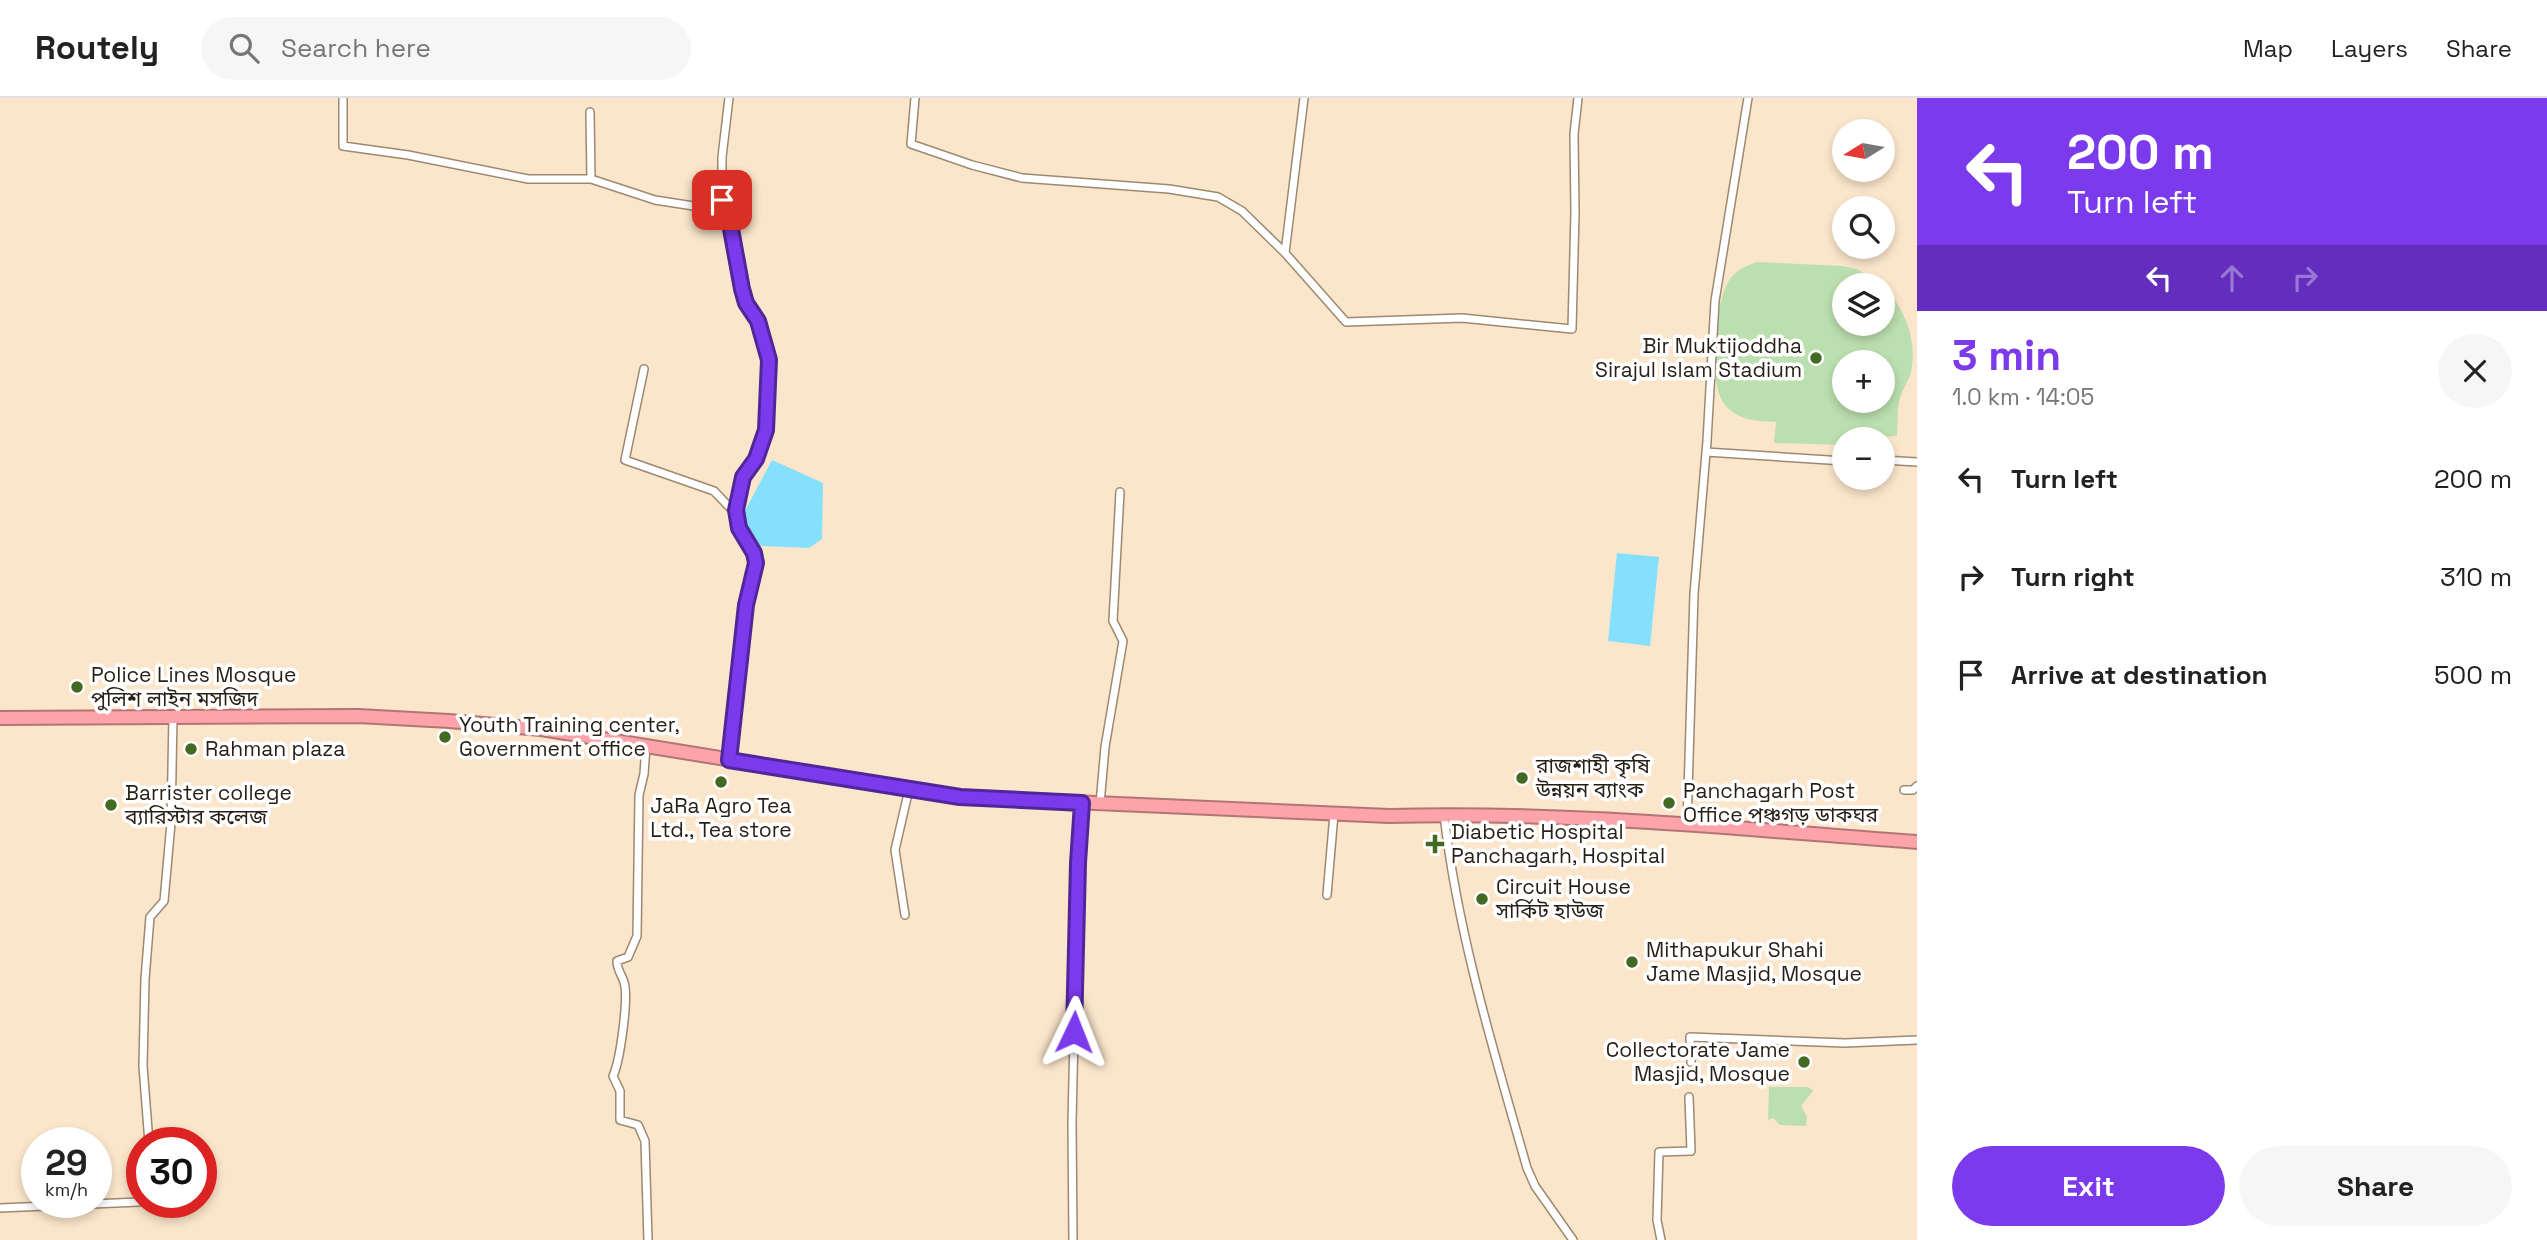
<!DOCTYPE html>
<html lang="en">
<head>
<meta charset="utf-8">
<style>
  :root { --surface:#fff; --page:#f6f6f6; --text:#222; --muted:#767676; --line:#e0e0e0; --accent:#7c3aed }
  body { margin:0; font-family:"Space Grotesk","Noto Sans Bengali",sans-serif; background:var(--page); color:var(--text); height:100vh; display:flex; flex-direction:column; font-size:26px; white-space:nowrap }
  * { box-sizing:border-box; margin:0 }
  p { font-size:23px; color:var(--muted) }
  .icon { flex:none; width:38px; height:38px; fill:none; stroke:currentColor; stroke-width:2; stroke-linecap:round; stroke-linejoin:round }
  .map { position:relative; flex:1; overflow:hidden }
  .drawer { display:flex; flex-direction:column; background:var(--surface); width:630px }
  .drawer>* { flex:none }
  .banner { background:#7c3aed; color:#fff; overflow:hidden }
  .needle { width:46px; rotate:259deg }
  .controls { position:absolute; left:1832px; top:21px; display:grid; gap:14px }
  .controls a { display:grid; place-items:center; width:63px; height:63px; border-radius:50%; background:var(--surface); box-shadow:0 4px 10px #0003; font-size:35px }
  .speed { position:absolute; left:21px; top:1029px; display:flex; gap:14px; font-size:35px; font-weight:700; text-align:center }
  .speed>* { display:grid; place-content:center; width:91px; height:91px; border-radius:50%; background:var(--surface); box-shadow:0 4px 10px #0003; line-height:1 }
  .speed small { font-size:18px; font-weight:400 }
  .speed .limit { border:10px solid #d22; background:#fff; color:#111 }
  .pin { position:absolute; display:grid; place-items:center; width:60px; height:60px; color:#fff; margin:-30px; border-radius:14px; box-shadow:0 4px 10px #0006 }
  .me { position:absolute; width:77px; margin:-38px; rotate:2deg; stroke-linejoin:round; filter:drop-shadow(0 0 5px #0008) }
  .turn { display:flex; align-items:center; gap:24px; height:147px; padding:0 35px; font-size:32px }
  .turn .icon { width:91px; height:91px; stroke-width:2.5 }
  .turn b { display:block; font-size:49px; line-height:60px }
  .lanes { display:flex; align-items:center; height:66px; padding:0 35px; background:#0003; justify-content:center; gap:35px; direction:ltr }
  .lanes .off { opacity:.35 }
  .round { display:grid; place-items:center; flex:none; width:74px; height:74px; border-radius:37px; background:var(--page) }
  .summary { display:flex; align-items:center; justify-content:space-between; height:119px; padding:0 35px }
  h1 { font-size:42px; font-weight:800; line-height:52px; color:var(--accent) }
  .primary-button { display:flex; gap:14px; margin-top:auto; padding:14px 35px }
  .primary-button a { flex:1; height:80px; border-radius:42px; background:var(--accent); color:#fff; font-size:28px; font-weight:800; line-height:80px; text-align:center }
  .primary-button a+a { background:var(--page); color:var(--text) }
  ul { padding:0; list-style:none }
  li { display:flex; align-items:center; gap:21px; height:98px; padding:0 35px }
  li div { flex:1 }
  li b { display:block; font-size:26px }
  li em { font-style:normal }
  header { display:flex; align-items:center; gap:42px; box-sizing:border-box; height:98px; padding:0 35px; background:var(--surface); border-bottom:2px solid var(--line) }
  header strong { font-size:33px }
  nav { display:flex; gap:38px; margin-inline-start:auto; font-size:24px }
  .search { width:490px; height:63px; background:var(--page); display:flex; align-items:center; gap:18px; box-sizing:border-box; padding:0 24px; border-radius:38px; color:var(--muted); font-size:26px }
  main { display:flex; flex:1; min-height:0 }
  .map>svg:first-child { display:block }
  .green { fill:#bbdfae; fill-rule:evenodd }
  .water { fill:#85e0fd }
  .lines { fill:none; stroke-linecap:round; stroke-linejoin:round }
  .street-casing { stroke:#9c8970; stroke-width:10 }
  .highway-casing { stroke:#b27576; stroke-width:16 }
  .street { stroke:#fff; stroke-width:7 }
  .highway { stroke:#fda3aa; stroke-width:12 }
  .route-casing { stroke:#51269a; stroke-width:18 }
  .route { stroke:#7c3aed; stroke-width:12 }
  .poi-dot { fill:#446922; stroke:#fff; stroke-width:2.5 }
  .labels { text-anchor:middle; stroke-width:7; stroke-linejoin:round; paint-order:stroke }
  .poi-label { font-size:21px; fill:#271f15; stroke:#fff; text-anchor:start }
</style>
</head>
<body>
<header>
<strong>Routely</strong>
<div class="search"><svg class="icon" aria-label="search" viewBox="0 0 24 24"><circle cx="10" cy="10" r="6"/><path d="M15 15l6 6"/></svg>Search here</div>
<nav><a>Map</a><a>Layers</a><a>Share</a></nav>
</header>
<main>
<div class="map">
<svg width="1917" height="1142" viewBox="0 0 1917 1142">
  <rect width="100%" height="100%" fill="#fbe6cb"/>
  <path class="green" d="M 1757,164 L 1843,168 L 1857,171 L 1883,187 L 1844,187 L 1844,226 L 1883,226 L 1883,188 L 1887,191 C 1907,217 1917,242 1911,275 C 1908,283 1903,291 1900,300 C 1897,311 1898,326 1897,338 L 1844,341 L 1844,347 L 1774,345 L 1776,324 C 1759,323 1742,323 1729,311 C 1721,304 1717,293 1716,282 C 1714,258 1716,199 1730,181 C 1737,171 1746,168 1757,164 ZM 1844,264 L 1883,264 L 1883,303 L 1844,303 Z
    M 1769,989 L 1808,989 L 1813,993 L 1801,1008 L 1807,1019 L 1806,1028 L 1780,1027 L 1773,1020 L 1768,1022 Z"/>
  <path class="water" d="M 772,362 L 823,385 L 822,441 L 809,450 L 761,448 L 738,426 Z
    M 1617,455 L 1659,459 L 1650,548 L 1608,543 Z"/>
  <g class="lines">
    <defs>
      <path id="street" d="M 343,0 L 343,48 L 408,57 L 528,81 L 591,81
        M 729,0 L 722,59 L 722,102 L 731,115 L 738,177 L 746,205 L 758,223 L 769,262 L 770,283 L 767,332 L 756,361 L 743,379 L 736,412 L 739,430 L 754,455 L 756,465 L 746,507 L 729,662
        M 915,0 L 911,46 L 972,67 L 1022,80 L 1169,91 L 1218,99 L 1242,113 L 1285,155 L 1346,224 L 1462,220 L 1572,231 L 1575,115 L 1574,36 L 1578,0
        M 590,14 L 591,81 L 655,102 L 700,109 L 727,108
        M 1285,155 L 1304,0
        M 644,271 L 625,362 L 714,393 L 736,416
        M 1706,354 L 1844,363
        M 1883,362 L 1917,364
        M 646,648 L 644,676 L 639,697 L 637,838 L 628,859 L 617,863 C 617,872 621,875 624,884 C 629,900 620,963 613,978 L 620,993 L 620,1022 L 638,1027 L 645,1043 L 648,1142
        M 1904,692 L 1913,692 L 1917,688
        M 1100,706 L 1105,649 L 1123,543 L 1113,523 L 1120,394
        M 1444,717 C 1458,837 1494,954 1527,1070 L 1535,1088 L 1573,1142
        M 1687,727 L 1694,496 L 1707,343 L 1715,203 L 1748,0
        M 1327,797 L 1334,716
        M 905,817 L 895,752 L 909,691
        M 1691,964 L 1690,939 L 1845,945 L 1917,942
        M 149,1045 L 143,968 L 145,881 L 150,819 L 164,803 L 171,725 L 173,618
        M 0,1110 L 139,1104 L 142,1101
        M 1073,1142 L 1072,1024 L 1078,765 L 1082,705
        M 1661,1142 L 1657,1122 L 1659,1054 L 1691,1053 L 1689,999"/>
      <path id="highway" d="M 0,620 L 358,618 L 449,623 L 541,631 L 960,699 L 1389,718 C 1565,713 1742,731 1917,744"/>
    </defs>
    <use href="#street" class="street-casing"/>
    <use href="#highway" class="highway-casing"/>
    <use href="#street" class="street"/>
    <use href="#highway" class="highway"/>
  </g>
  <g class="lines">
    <defs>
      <path id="route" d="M 722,102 L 731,115 L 731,131 L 742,191 L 746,205 L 758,223 L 769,262 L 766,332 L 756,361 L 743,379 L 736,412 L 739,430 L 754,455 L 756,465 L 746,507 L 729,662 L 960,699 L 1082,705 L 1078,765 L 1074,934"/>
    </defs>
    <use href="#route" class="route-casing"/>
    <use href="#route" class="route"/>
  </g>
  <g class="poi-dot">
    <circle cx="1816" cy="260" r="7"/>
    <circle cx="77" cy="589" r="7"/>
    <circle cx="445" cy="639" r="7"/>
    <circle cx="191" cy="651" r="7"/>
    <circle cx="1522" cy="680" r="7"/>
    <circle cx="721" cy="684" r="7"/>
    <circle cx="1669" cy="705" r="7"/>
    <circle cx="111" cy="707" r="7"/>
    <path d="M1431.5 735.5h7v7h7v7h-7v7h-7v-7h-7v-7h7z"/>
    <circle cx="1482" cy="801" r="7"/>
    <circle cx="1632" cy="864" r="7"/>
    <circle cx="1804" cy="964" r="7"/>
  </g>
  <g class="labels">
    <g class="poi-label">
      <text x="1802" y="255" text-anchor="end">Bir Muktijoddha<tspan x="1802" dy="24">Sirajul Islam Stadium</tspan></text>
      <text x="91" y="584">Police Lines Mosque<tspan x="91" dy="24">পুলিশ লাইন মসজিদ</tspan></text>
      <text x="459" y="634">Youth Training center,<tspan x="459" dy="24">Government office</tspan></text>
      <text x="205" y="658">Rahman plaza</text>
      <text x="1536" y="675">রাজশাহী কৃষি<tspan x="1536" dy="24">উন্নয়ন ব্যাংক</tspan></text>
      <text x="1683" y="700">Panchagarh Post<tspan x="1683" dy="24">Office পঞ্চগড় ডাকঘর</tspan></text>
      <text x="125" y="702">Barrister college<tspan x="125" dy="24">ব্যারিস্টার কলেজ</tspan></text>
      <text x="721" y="715" text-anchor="middle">JaRa Agro Tea<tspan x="721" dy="24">Ltd., Tea store</tspan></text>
      <text x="1451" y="741">Diabetic Hospital<tspan x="1451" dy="24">Panchagarh, Hospital</tspan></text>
      <text x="1496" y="796">Circuit House<tspan x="1496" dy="24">সার্কিট হাউজ</tspan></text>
      <text x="1646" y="859">Mithapukur Shahi<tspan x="1646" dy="24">Jame Masjid, Mosque</tspan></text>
      <text x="1790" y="959" text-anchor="end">Collectorate Jame<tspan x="1790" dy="24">Masjid, Mosque</tspan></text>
    </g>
  </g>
</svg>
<div class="controls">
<a><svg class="needle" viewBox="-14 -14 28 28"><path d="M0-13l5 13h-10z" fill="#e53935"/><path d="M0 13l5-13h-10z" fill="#767676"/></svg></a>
<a><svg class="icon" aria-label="search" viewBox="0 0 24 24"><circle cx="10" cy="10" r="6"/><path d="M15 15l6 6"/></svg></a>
<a><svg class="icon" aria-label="layers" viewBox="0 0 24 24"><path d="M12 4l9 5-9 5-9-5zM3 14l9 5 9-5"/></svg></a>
<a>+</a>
<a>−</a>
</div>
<div class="speed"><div>29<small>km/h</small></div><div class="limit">30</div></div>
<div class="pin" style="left:722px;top:102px;background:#d93025"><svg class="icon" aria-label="arrive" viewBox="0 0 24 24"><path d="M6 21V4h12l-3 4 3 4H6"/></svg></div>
<svg class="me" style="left:1074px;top:934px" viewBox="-20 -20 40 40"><path d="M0-17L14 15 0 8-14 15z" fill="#7c3aed" stroke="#fff" stroke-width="4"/></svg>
</div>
<section class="drawer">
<div class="banner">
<div class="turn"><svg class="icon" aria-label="left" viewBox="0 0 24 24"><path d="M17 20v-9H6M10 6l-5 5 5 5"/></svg><div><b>200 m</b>Turn left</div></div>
<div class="lanes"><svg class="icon" aria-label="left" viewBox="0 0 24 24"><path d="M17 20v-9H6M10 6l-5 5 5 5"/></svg><svg class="icon off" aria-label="ahead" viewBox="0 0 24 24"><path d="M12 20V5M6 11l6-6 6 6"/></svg><svg class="icon off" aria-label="right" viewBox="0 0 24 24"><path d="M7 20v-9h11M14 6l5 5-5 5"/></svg></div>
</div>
<div class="summary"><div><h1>3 min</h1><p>1.0 km · 14:05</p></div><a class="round"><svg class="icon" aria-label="close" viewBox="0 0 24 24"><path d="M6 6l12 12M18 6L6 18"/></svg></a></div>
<ul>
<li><svg class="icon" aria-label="left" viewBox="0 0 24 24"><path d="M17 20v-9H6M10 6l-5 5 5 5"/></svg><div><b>Turn left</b></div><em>200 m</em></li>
<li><svg class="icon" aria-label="right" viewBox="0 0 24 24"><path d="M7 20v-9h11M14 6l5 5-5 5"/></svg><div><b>Turn right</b></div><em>310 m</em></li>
<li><svg class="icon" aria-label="arrive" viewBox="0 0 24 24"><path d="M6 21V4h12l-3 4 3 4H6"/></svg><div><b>Arrive at destination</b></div><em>500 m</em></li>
</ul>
<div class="primary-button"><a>Exit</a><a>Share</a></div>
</section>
</main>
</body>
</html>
